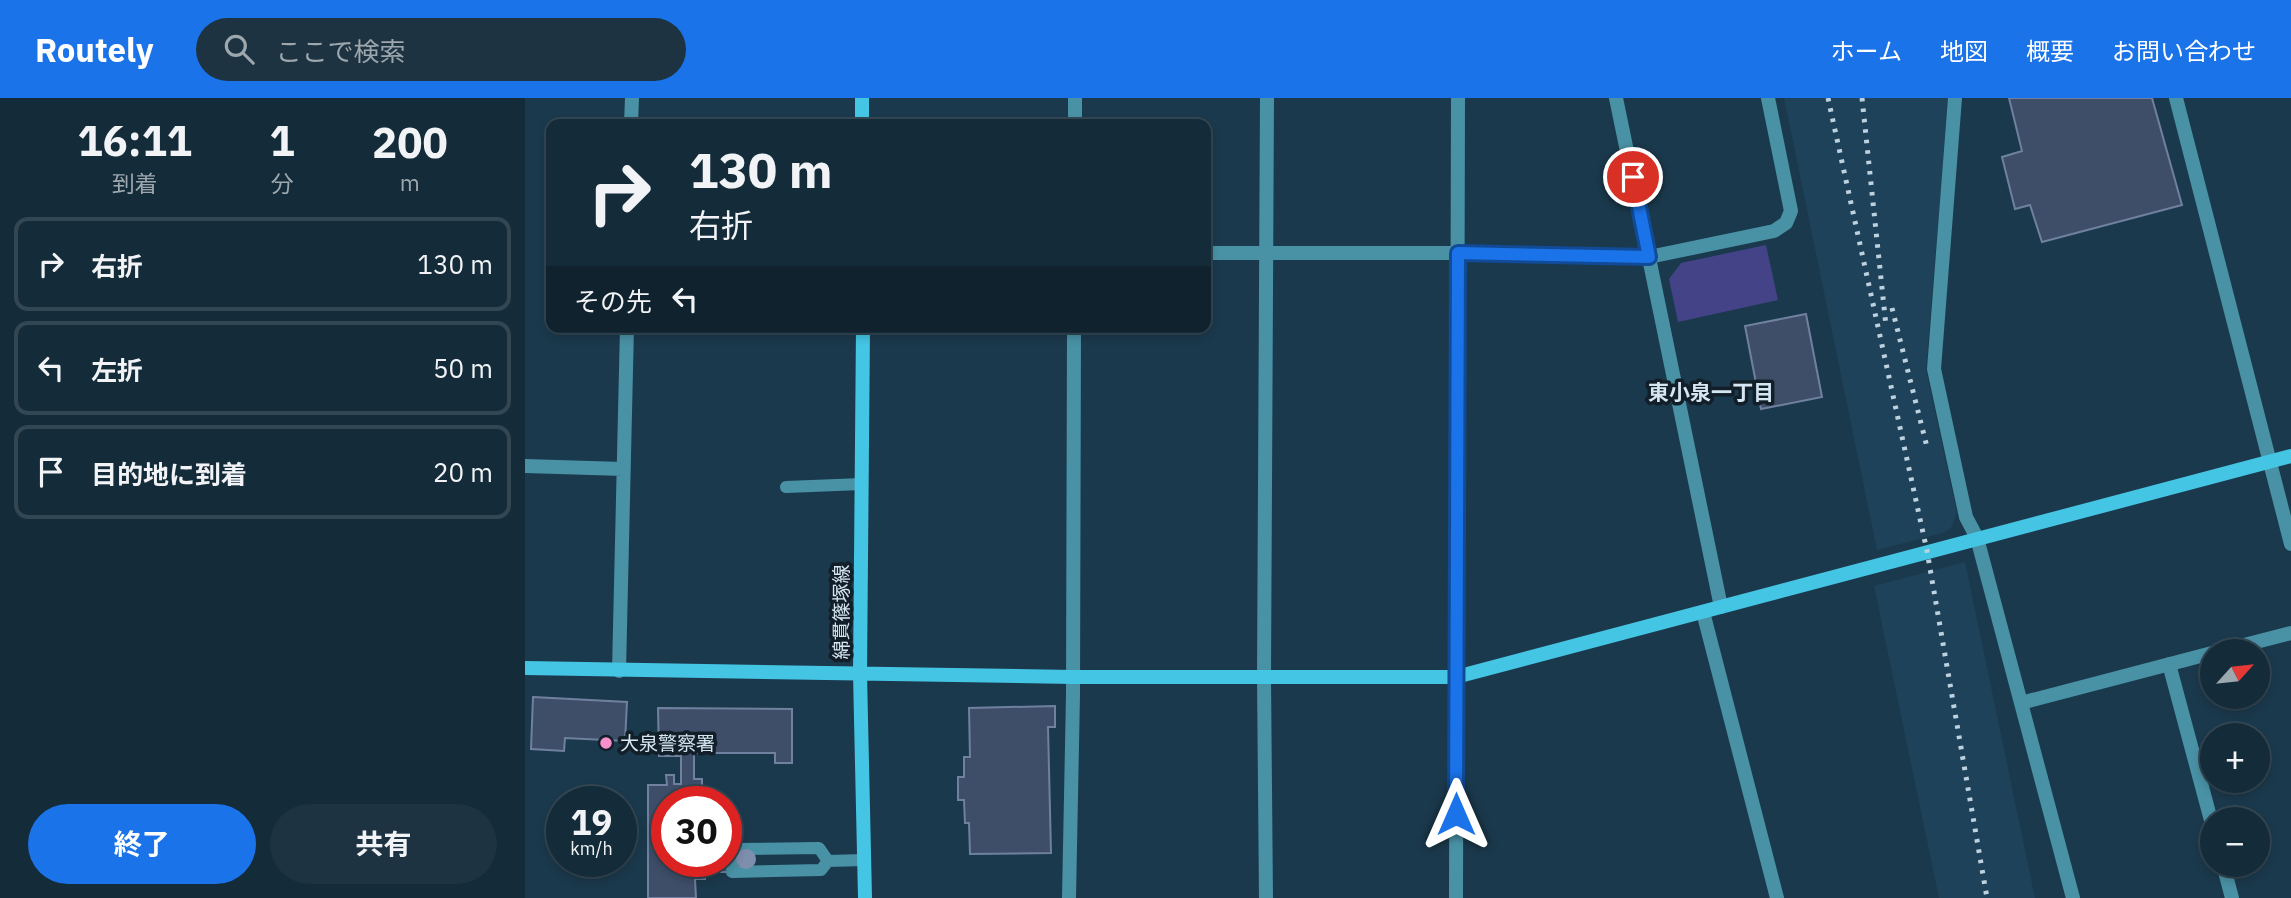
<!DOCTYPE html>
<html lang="ja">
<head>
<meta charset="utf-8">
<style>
  :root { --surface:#142b39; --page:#1d3341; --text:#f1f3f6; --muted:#9da7ae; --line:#334753; --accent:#1a73e8 }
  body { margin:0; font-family:"IBM Plex Sans","Noto Sans JP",sans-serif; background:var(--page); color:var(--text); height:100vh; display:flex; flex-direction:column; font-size:26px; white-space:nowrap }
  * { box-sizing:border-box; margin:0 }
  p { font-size:23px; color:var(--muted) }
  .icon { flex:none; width:38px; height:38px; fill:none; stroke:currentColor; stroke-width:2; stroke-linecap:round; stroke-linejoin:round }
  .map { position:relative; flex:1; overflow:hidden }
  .details { display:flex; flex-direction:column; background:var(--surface); width:525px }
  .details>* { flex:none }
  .guide { position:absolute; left:21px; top:21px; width:665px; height:214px; border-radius:14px; box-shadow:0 4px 10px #0003,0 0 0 2px var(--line); background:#142b39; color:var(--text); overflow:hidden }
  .needle { width:46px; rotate:63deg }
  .controls { position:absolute; left:1675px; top:541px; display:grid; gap:14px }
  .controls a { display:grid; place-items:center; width:70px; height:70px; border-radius:50%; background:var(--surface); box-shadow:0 4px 10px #0003,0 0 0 2px var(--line); font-size:35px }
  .speed { position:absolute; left:21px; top:688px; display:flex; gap:14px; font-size:35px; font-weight:700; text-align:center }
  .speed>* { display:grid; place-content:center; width:91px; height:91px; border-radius:50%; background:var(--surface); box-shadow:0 4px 10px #0003,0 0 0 2px var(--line); line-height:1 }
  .speed small { font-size:18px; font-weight:400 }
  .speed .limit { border:10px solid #d22; background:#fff; color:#111 }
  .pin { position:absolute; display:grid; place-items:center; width:60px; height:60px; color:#fff; margin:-30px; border:4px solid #fff; border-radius:50%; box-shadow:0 2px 7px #0007 }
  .me { position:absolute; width:77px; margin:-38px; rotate:0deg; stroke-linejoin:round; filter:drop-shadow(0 0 5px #0008) }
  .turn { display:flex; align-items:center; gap:24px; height:147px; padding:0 28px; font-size:32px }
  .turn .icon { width:91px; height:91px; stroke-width:2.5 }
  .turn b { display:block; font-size:49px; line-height:60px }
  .then { display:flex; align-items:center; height:66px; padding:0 28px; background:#0003; gap:14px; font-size:26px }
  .eta { display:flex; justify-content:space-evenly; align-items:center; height:119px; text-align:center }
  .eta b { font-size:42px; font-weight:700; line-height:49px }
  .action { display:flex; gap:14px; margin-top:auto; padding:14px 28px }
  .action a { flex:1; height:80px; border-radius:42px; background:var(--accent); color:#fff; font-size:28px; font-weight:700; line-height:80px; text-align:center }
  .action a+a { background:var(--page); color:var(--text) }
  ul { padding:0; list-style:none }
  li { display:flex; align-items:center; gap:21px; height:94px; margin:0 14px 10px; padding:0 14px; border:4px solid var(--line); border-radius:14px }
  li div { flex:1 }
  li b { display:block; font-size:26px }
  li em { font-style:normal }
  header { display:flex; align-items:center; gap:42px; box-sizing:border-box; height:98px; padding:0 35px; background:var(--accent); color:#fff }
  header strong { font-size:33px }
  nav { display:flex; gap:38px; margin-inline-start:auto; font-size:24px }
  .search { width:490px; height:63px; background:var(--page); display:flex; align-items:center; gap:18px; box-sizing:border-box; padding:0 24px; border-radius:38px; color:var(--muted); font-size:26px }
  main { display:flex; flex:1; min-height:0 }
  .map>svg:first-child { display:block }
  .built { fill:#1d425a }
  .green { fill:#444388 }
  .building { fill:#3e4e69; stroke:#6f819e; stroke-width:2 }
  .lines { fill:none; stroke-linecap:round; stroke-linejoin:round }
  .lane { stroke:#4991a5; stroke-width:12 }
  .street { stroke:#4991a5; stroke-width:14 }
  .secondary { stroke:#45c5e4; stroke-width:14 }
  .rail { stroke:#bed1de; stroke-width:5; stroke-dasharray:3.5 7; stroke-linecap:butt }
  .tree { fill:#7e8ead }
  .route-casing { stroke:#114b97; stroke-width:18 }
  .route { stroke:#1a73e8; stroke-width:12 }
  .poi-dot { fill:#f790cd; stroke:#121f28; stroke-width:2.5 }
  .labels { text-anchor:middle; stroke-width:7; stroke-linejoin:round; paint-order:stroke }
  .street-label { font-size:19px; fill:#d5e6f2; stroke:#121f28 }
  .poi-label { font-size:19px; fill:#d5e6f2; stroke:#121f28; text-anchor:start }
  .neighbourhood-label { font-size:21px; font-weight:bold; fill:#d5e6f2; stroke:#121f28 }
</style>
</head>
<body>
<header>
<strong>Routely</strong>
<div class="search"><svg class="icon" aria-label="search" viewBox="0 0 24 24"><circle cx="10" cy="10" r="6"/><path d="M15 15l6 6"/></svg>ここで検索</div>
<nav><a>ホーム</a><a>地図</a><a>概要</a><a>お問い合わせ</a></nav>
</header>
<main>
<section class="details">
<div class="eta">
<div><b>16:11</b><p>到着</p></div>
<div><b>1</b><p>分</p></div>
<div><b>200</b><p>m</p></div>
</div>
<ul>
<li><svg class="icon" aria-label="right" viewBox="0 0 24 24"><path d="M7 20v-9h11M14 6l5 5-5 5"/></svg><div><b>右折</b></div><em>130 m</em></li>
<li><svg class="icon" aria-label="left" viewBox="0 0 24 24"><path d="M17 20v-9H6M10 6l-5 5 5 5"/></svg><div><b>左折</b></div><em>50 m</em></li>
<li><svg class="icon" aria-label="arrive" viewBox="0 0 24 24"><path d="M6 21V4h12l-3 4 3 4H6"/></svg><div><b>目的地に到着</b></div><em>20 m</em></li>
</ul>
<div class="action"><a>終了</a><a>共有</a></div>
</section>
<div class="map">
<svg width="1766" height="800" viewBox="0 0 1766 800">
  <rect width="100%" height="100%" fill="#1b394c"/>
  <path class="built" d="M 1259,0 L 1423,0 L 1401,272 L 1432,415 L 1426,430 L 1418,435 L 1352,452 Z
    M 1440,464 L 1510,800 L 1414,800 L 1349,488 Z"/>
  <path class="green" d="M 1241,147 L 1253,202 L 1153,224 L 1144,181 L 1156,165 Z"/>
  <path class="building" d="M 1484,0 L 1627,0 L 1657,107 L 1517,144 L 1505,107 L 1490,111 L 1477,59 L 1497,53 Z
    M 1281,216 L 1297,299 L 1236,311 L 1220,228 Z
    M 8,599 L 102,604 L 100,643 L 40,640 L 39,653 L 6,651 Z
    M 530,608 L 530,629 L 523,629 L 526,755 L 445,756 L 444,725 L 440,725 L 439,702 L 433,702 L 433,679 L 439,679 L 439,659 L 445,659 L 444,610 Z
    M 133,610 L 267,611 L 267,665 L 250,665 L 250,655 L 169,655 L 169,681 L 177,681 L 177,704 L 142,704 L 142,763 L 201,763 L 201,744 L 205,743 L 206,774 L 180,774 L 180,781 L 170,781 L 171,800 L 123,800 L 123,687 L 142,687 L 141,677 L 149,677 L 149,686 L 156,686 L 156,658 L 134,658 Z"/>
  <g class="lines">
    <path class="lane" d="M 261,389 L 337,386
      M 294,750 L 303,763 L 296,772 L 207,774 L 208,751 Z
      M 303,763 L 340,762"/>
    <path class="street" d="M 550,0 L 550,26
      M 1091,0 L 1196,509
      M 1430,0 L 1409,271 L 1441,419 L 1452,440 L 1548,800
      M 1651,0 L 1766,446
      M 106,26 L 107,0
      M 681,155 L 954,155 L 1124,159 L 1249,133 L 1261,125 L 1266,113 L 1243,0
      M 0,368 L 98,371
      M 1178,514 L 1252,800
      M 1696,553 L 1766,535
      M 1644,566 L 1687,726
      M 94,573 L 102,229
      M 1496,605 L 1687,555
      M 1698,766 L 1707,800
      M 544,800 L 548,597 L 549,229
      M 741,800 L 739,579 L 742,0
      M 931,800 L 933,0"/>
    <path class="secondary" d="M 337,0 L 337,26
      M 338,229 L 335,576 L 340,800
      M 0,570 L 548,579 L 931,579 L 1766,358"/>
    <path class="rail" d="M 1303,0 L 1402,453 L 1462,800
      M 1337,0 L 1361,228
      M 1367,210 L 1402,349"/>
  </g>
  <circle class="tree" cx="221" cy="761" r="10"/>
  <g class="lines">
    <defs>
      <path id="route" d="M 931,716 L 933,155 L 1124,159 L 1108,79"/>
    </defs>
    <use href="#route" class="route-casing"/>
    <use href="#route" class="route"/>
  </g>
  <circle class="poi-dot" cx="81" cy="645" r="7"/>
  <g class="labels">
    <g class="street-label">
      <text transform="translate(316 514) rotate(-90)" y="7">綿貫篠塚線</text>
    </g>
    <g class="poi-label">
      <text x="95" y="652">大泉警察署</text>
    </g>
    <g class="neighbourhood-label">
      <text x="1186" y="302">東小泉一丁目</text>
    </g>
  </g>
</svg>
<div class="controls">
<a><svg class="needle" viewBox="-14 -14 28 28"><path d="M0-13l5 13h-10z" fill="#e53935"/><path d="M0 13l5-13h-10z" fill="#9da7ae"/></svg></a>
<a>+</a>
<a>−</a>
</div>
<div class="speed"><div>19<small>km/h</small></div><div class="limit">30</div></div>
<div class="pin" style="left:1108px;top:79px;background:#d93025"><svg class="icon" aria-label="arrive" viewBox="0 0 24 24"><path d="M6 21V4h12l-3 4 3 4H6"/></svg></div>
<svg class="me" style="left:931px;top:716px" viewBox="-20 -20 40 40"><path d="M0-17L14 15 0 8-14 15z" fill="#1a73e8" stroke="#fff" stroke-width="4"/></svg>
<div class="guide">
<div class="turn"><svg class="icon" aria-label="right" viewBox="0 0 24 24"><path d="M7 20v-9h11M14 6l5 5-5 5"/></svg><div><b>130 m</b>右折</div></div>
<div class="then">その先<svg class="icon" aria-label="left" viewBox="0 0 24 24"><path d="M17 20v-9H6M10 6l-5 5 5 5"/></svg></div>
</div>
</div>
</main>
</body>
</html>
